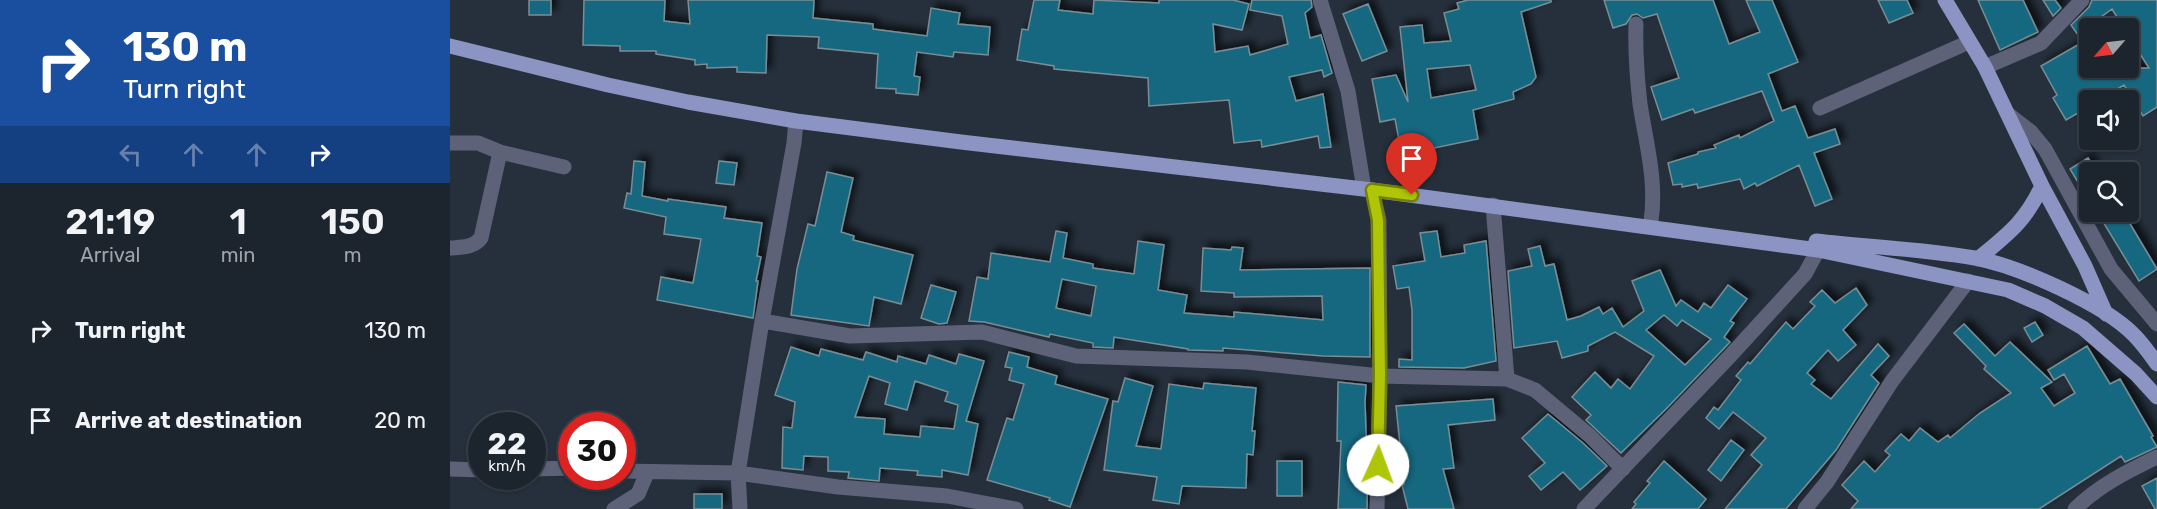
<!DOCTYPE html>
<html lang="en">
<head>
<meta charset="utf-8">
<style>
  :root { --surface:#1c242d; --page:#252c35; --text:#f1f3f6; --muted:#a0a4aa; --line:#3a4149 }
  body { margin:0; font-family:Rubik,sans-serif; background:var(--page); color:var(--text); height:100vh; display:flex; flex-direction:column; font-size:22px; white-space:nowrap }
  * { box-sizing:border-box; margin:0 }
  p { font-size:20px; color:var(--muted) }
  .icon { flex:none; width:33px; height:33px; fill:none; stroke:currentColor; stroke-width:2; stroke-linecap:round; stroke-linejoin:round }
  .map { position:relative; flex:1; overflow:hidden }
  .details { display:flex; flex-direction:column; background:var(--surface); width:450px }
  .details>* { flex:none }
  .banner { background:#1a4fa0; color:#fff; overflow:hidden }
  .needle { width:39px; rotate:242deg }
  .tools { position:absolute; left:1629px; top:18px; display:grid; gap:12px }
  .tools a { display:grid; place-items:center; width:60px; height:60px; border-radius:6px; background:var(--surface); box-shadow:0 2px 4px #0004,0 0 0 2px var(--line); font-size:30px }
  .speed { position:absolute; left:18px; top:412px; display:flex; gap:12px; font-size:30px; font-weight:700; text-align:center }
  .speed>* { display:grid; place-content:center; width:78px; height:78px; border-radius:50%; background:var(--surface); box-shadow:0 2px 4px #0004,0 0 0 2px var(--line); line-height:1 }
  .speed small { font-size:15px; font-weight:400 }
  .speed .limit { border:9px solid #d22; background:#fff; color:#111 }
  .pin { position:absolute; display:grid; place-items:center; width:51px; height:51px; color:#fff; margin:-62px -26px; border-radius:50% 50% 50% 0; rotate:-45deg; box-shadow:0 0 6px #0007 }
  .pin .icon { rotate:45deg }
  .me { position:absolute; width:66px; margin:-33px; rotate:2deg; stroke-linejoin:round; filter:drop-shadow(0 0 4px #0008) }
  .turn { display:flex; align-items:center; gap:21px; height:126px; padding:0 24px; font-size:27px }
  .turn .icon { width:78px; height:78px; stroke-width:2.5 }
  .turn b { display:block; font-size:42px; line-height:51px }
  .lanes { display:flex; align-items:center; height:57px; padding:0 24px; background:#0003; justify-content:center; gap:30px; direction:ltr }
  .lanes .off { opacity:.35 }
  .eta { display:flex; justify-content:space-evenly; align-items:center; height:102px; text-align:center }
  .eta b { font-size:36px; font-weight:600; line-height:42px }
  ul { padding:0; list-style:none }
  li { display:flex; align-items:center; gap:18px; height:90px; padding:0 24px }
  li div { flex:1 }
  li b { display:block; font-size:22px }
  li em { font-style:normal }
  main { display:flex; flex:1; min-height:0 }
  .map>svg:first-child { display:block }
  .building { fill:#186881; stroke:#798d95; stroke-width:1.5; fill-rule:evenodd; filter:url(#shadow) }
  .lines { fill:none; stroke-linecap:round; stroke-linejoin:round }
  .minor { stroke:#5e6279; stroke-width:15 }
  .major { stroke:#8c94c3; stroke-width:15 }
  .route-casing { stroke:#728005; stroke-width:15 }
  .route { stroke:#afc508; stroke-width:10 }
</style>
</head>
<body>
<main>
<section class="details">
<div class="banner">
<div class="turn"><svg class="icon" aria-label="right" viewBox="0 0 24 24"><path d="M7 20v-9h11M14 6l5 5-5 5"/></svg><div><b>130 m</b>Turn right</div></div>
<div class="lanes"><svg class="icon off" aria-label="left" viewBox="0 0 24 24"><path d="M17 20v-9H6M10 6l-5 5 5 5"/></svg><svg class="icon off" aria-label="ahead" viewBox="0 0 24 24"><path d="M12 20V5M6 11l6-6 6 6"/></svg><svg class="icon off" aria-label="ahead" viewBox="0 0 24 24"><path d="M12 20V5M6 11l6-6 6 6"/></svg><svg class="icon" aria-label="right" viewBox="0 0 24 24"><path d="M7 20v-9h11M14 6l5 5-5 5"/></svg></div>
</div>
<div class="eta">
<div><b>21:19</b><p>Arrival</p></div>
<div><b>1</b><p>min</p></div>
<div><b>150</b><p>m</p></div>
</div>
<ul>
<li><svg class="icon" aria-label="right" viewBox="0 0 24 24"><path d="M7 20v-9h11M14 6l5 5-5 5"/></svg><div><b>Turn right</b></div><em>130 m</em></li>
<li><svg class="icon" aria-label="arrive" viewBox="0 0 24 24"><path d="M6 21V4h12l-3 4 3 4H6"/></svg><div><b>Arrive at destination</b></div><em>20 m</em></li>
</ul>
</section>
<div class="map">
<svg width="1707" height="509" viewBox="0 0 1707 509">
  <defs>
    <filter id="shadow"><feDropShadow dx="5.5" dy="-5.5" stdDeviation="3" flood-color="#0009"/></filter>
  </defs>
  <rect width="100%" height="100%" fill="#25303c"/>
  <path class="building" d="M 79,0 L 101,0 L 101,15 L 79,15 Z
    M 134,0 L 215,0 L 214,21 L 240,24 L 238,0 L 364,0 L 363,18 L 423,24 L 423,29 L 477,36 L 481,8 L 510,13 L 508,24 L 540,27 L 538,55 L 504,52 L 503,57 L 467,52 L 464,76 L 470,77 L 468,95 L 446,93 L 446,89 L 426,88 L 428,54 L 368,48 L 369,37 L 317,35 L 316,73 L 287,72 L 287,67 L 257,68 L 257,64 L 245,65 L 245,60 L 206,54 L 206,51 L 170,51 L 170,46 L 133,45 Z
    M 584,0 L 610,0 L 608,10 L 643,14 L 644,0 L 709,3 L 709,0 L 783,0 L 799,4 L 792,30 L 763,24 L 765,52 L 798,46 L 800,55 L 838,44 L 832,16 L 800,10 L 802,0 L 861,0 L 862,7 L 855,13 L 860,38 L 871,35 L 882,73 L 874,77 L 872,70 L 839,77 L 846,101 L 873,94 L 881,147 L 870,148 L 868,136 L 812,147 L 811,140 L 784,143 L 779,100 L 699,106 L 698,78 L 604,69 L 604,66 L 567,60 L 572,29 L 578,30 Z
    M 1018,0 L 1101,0 L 1101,2 L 1071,12 L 1086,77 L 1081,84 L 1063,92 L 1064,99 L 1023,110 L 1028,139 L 974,150 L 975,153 L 952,156 L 945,119 L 930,122 L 922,79 L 946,75 L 958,102 L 950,27 L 972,25 L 974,43 L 1001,41 L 994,13 L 1009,9 L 1007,3 ZM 1020,65 L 1026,90 L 981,98 L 977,69 Z
    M 1154,0 L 1263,0 L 1279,44 L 1310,32 L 1296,0 L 1322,0 L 1348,62 L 1318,74 L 1332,111 L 1345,106 L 1358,138 L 1385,129 L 1390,144 L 1364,153 L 1382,199 L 1365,206 L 1349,165 L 1307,186 L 1305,183 L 1294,189 L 1290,179 L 1248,188 L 1247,184 L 1232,187 L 1232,184 L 1223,185 L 1218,163 L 1248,154 L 1248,152 L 1266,148 L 1264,145 L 1289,135 L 1290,138 L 1324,121 L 1312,91 L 1245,113 L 1243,109 L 1212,120 L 1201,87 L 1229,78 L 1207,14 L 1193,18 L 1187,14 L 1182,15 L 1176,24 L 1163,28 Z
    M 1428,0 L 1457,0 L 1463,13 L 1439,23 Z
    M 1528,0 L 1573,0 L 1588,32 L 1550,50 Z
    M 1593,0 L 1605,0 L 1611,8 L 1603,16 Z
    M 1642,0 L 1707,0 L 1707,107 L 1693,116 L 1674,85 L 1649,100 L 1640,100 L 1640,106 L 1616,120 L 1603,98 L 1607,95 L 1591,66 L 1633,42 L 1621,25 L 1639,7 ZM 1662,9 L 1674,28 L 1678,28 L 1678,35 L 1699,68 L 1640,68 L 1640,25 Z
    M 918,4 L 937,51 L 912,61 L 893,14 Z
    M 1638,158 L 1647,172 L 1640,172 L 1640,202 L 1620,169 Z
    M 184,161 L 195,162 L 192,196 L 218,201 L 218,199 L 276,207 L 274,218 L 312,223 L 307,256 L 311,257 L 306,281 L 308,281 L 303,318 L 207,300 L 211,277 L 243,283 L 251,239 L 214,234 L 216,217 L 174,208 L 177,193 L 181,194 Z
    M 269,161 L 287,163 L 284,185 L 266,183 Z
    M 377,172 L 403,178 L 391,232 L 404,236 L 403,240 L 463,255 L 451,304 L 424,297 L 419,326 L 341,315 L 347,269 L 358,224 L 365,226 Z
    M 1647,212 L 1673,212 L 1707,269 L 1689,281 Z
    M 606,231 L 617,233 L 613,258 L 643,264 L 643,268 L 684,274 L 688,241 L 714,245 L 708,290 L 737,295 L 734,313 L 784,317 L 784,312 L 873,320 L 872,296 L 784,297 L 784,293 L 751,291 L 753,248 L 781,250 L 782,247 L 793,248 L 790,270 L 920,268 L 920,357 L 873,356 L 773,348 L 773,351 L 738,350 L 738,349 L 664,337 L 663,348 L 643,347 L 643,343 L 600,334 L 599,337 L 534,322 L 519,321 L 527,277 L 538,279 L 541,253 L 600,262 ZM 612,279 L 646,286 L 641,316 L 606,308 Z
    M 987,231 L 991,257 L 1015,253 L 1014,245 L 1036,241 L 1046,361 L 1014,368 L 949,367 L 949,359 L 962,360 L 962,310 L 959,287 L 947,289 L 943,266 L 975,261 L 970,233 Z
    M 1090,246 L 1095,266 L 1104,264 L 1117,320 L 1131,316 L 1149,307 L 1153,314 L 1162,308 L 1173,327 L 1194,311 L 1182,281 L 1210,270 L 1226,306 L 1231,300 L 1248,312 L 1254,303 L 1261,308 L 1278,285 L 1297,299 L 1280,321 L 1284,323 L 1274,337 L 1280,342 L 1216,409 L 1171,453 L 1136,420 L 1141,415 L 1122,397 L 1145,372 L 1161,388 L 1168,379 L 1180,389 L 1204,356 L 1165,332 L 1138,346 L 1138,351 L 1112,358 L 1107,341 L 1064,348 L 1058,271 L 1082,266 L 1078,249 ZM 1214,315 L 1227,326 L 1232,320 L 1261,339 L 1235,365 L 1196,330 Z
    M 481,285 L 506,292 L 497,323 L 489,324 L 471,318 Z
    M 1406,288 L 1417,305 L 1393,330 L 1406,345 L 1388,361 L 1378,350 L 1357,373 L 1365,380 L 1361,384 L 1381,399 L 1428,344 L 1439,356 L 1421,375 L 1429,383 L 1386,450 L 1336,509 L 1275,509 L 1312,465 L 1301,455 L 1316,438 L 1283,412 L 1269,429 L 1256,418 L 1264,407 L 1268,410 L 1291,380 L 1286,376 L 1298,362 L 1300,364 L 1336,322 L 1343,329 L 1365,306 L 1360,302 L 1372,290 L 1385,303 Z
    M 1585,322 L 1593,335 L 1582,342 L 1574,328 Z
    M 1514,324 L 1545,356 L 1560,342 L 1602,382 L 1591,388 L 1604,406 L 1625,393 L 1614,374 L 1604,380 L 1598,370 L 1637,346 L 1660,384 L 1670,379 L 1703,436 L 1701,437 L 1707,447 L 1675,462 L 1671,456 L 1589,509 L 1401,509 L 1408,501 L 1392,485 L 1414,461 L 1425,472 L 1440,455 L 1435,451 L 1451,434 L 1459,441 L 1470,428 L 1488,442 L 1498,435 L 1500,438 L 1530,413 L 1561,393 L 1534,369 L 1536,366 L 1504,333 Z
    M 341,347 L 369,356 L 371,349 L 413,360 L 416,352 L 447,362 L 448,356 L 476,364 L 479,355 L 506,364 L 509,354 L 534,361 L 516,421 L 528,424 L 518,475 L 492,470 L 492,477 L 467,475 L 468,471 L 430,468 L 429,481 L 398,478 L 399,472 L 378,471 L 378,457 L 354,456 L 353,470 L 332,468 L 333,427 L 342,428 L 345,402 L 325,395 ZM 419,376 L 440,383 L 435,404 L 457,410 L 465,381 L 498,392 L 495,401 L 508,405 L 504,429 L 471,426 L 470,437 L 434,434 L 435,419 L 405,417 Z
    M 559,352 L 579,357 L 577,367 L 607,376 L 605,384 L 658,399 L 620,507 L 599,500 L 600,498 L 537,480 L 557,418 L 563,420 L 574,384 L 559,380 L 562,368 L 555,367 Z
    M 675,378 L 703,386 L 686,446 L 711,449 L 719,384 L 753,389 L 754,383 L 806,388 L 802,431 L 805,431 L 803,455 L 797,454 L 796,488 L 732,486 L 729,504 L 703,500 L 707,477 L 654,470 L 663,401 L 668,402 Z
    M 888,382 L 916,385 L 915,402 L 917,461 L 918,461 L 917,509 L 888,509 L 891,441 L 887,441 Z
    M 1043,399 L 1045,420 L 998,425 L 1004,468 L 993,469 L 1004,509 L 958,509 L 952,485 L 954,484 L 946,406 Z
    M 1098,414 L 1133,443 L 1157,466 L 1130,490 L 1113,472 L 1091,490 L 1079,476 L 1095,463 L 1072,438 Z
    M 1281,440 L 1294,450 L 1271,481 L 1258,470 Z
    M 827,461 L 852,461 L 852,496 L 827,496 Z
    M 1214,461 L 1256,499 L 1248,509 L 1182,509 L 1186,504 L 1184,502 L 1200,483 L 1197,481 Z
    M 1707,478 L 1707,509 L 1705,509 L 1692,486 Z
    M 244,494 L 272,494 L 272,509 L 244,509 Z"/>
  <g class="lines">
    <path class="minor" d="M 870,0 L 898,91 L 913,183
      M 1186,24 C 1185,52 1187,77 1190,104 C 1196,143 1207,181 1201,221
      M 1535,67 L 1591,43 L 1632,0
      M 1370,108 L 1519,42
      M 1559,115 L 1581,132 L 1595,149 L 1661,269 L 1707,324
      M 0,143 L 28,143 L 50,152 L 114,167
      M 922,190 L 929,220 L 930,376 L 927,509
      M 1043,205 L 1057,379
      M 0,248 C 12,247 23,248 31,238 L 50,152
      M 312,321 L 400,336 L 532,332 L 626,356 L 797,362 L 930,376 L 1057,379 L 1085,390 L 1140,436 L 1173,469
      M 0,469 L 32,470
      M 82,469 L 122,468
      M 172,471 L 288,473 L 388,487 L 497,496 L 566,509
      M 164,509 L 188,494 L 197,473
      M 290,509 L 288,473 L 312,321 L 344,143 L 346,121
      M 1134,509 L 1280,356 L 1355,274 L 1368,250
      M 1355,509 L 1377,482 L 1442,381 L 1518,281
      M 1625,509 C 1648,486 1678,471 1707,457"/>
    <path class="major" d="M 1495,0 L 1535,67 L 1592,186 L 1635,266 L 1656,314
      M 0,46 L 158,85 L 238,102 L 346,121 L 511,142 L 922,190 L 1368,250 L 1558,290 L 1595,306 L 1633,328 L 1686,374 L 1707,397
      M 1366,241 C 1419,247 1472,249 1525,258 C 1568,266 1654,304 1684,335 C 1693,344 1700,354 1707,364
      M 1528,259 C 1559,233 1574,223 1592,186"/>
  </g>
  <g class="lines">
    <defs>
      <path id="route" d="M 928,465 L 930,376 L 928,220 L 922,190 L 962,195"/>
    </defs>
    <use href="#route" class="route-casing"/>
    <use href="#route" class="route"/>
  </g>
</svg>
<div class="tools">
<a><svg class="needle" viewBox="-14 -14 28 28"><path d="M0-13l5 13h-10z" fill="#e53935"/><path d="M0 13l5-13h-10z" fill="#a0a4aa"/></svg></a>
<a><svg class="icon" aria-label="sound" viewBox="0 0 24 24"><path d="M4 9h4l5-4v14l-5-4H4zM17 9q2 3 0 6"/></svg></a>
<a><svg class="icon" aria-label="search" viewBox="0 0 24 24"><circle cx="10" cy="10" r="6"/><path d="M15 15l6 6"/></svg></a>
</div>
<div class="speed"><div>22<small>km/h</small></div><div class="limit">30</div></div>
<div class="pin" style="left:962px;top:195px;background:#d93025"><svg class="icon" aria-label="arrive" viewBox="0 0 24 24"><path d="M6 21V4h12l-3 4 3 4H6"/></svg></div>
<svg class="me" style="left:928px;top:465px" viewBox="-20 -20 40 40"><circle r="19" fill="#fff"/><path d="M0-13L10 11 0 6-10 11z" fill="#afc508"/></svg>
</div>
</main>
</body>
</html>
